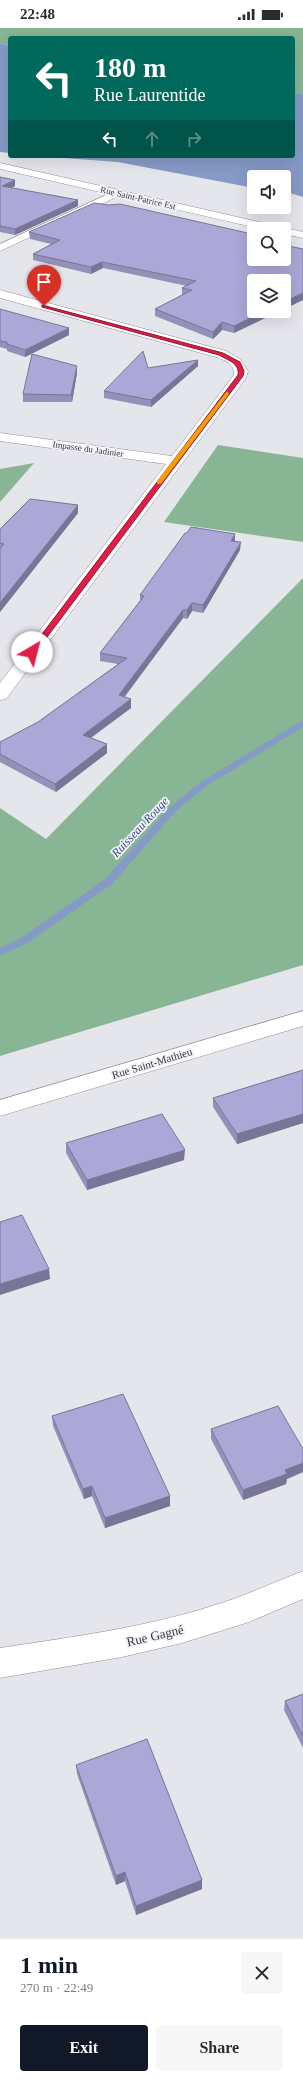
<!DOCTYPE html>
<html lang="en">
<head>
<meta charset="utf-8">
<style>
  :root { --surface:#fff; --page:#f7f7f7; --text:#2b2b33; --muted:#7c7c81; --accent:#111827 }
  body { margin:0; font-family:Georgia,serif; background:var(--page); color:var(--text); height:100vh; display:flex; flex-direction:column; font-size:15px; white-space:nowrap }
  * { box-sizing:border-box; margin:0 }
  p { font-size:13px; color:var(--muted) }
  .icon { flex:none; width:22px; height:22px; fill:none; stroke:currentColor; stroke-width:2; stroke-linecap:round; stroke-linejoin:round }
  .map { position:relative; height:1911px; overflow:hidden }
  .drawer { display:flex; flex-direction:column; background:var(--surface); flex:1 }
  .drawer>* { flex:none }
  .banner { position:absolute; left:8px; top:8px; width:287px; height:122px; border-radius:4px; box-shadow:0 4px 16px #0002; background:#00695c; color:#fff; overflow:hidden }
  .fabs { position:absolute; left:247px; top:142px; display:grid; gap:8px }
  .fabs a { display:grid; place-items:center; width:44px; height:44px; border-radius:4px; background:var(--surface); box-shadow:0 4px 16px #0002; font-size:20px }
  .pin { position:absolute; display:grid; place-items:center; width:34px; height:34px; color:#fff; margin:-41px -17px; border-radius:50% 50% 50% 0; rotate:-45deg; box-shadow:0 0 4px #0007 }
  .pin .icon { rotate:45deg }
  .me { position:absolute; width:44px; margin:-22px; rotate:37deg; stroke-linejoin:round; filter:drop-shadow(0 0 3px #0008) }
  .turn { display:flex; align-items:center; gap:14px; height:84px; padding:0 20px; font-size:18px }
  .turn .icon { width:52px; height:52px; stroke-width:2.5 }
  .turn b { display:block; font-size:28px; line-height:34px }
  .lanes { display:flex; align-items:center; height:38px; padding:0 20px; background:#0003; justify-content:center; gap:20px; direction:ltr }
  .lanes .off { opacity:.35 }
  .round { display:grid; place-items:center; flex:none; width:42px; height:42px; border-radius:4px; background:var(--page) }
  .head { display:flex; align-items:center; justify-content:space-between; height:68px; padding:0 20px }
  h1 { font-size:24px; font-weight:700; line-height:30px; color:var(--accent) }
  .action { display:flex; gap:8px; margin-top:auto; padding:8px 20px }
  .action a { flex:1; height:46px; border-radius:4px; background:var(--accent); color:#fff; font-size:16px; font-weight:700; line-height:46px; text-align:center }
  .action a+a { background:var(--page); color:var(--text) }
  .status { display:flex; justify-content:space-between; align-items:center; height:28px; padding:0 20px; background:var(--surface); direction:ltr }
  .status svg { height:11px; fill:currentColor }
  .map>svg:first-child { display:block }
  .forest { fill:#88b593 }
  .water { fill:#859ac6 }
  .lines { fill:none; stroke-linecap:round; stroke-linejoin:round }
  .stream { fill:#859ac6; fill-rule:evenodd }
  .minor-casing { stroke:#8e8d94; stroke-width:1 }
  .tertiary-casing { stroke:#8e8d94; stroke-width:1 }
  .minor { fill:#fff; fill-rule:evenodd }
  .tertiary { fill:#fff; fill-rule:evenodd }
  .wall { fill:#9390b9 }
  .shaded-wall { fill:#787596 }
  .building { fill:#aba7d7; stroke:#787596 }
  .route { fill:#e11d48; stroke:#92132f }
  .slow { fill:#f59e0b }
  .labels { text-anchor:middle; stroke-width:3.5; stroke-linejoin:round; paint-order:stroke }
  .far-street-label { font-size:9px; fill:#39393c; stroke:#f2f2fa }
  .street-label { font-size:11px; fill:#39393c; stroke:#f2f2fa }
  .water-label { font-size:12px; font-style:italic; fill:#334c85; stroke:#f2f2fa }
  .near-street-label { font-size:13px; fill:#39393c; stroke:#f2f2fa }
</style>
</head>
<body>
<div class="status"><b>22:48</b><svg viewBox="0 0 49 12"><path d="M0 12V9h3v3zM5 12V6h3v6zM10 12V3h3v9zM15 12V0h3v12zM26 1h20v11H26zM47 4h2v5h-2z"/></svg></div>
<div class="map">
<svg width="303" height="1911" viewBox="0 0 303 1911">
  <rect width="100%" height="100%" fill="#e5e5ec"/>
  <path class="forest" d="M 0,0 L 303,0 L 303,66 L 293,64 L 293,10 L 10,10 L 10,18 L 0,15 Z
    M 218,417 L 303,430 L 303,514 L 164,494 Z
    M 34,435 L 0,474 L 0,441 Z
    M 303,550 L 303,937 L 0,1028 L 0,780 L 46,811 Z"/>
  <path class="water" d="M 0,15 L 10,18 L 10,125 L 0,124 Z
    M 293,64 L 303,66 L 303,169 L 284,163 L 284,149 L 254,149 L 254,160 L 118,134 L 37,128 L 293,128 Z"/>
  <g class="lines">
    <path class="stream" d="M 303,692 L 303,699 L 205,759 L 175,784 L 112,856 L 26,916 L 0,927 L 0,920 L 18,912 L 104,852 L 169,780 L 199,755 Z"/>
    <defs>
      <path id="minor" d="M 117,162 L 121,163 L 122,165 L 121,167 L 0,223 L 0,216 Z
        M 0,262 L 226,323 L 240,331 L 248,343 L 246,350 L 6,671 L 0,672 L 0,655 L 166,436 L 0,413 L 0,405 L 172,428 L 234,347 C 235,336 225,332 216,329 L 0,270 Z
        M 303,983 L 303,998 L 0,1088 L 0,1072 Z
        M 303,1543 L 303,1571 L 249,1594 L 182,1615 L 122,1629 L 0,1650 L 0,1620 C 71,1609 143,1600 212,1578 C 243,1569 272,1555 303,1543 Z"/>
      <path id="tertiary" d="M 0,135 L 303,204 L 303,210 L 284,206 L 284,201 L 262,201 L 0,141 Z"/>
    </defs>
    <use href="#minor" class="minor-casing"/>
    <use href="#tertiary" class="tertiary-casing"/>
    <use href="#minor" class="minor"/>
    <use href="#tertiary" class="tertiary"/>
  </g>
  <path class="wall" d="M 0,149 L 15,152 L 15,158 L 11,160 L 78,172 L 78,178 L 15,207 L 0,204 Z
    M 29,204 L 254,231 L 303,221 L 303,272 L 234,305 L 222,302 L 213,311 L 155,288 L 155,281 L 182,267 L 182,260 L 187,258 L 103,240 L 91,246 L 33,232 L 33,226 L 51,216 L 30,211 Z
    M 0,281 L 69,307 L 25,329 L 7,323 L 7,321 L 0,319 Z
    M 198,338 L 151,379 L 104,370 L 104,363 L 148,340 Z
    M 77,345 L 72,374 L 23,374 L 23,366 Z
    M 78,485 L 0,584 L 0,501 Z
    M 235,513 L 240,522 L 203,585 L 192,583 L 187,591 L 183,590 L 124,669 L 131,671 L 131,680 L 91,710 L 107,716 L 107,725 L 56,764 L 0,734 L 0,714 L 38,694 L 118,636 L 100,633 L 100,625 L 140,573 L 140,567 Z
    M 303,1042 L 303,1095 L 237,1116 L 213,1079 L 213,1070 Z
    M 66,1115 L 184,1132 L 87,1162 L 66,1125 Z
    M 52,1388 L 170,1468 L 170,1478 L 105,1500 L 92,1468 L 84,1471 L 53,1398 Z
    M 211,1401 L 303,1421 L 303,1444 L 287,1451 L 286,1456 L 243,1472 L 211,1411 Z
    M 303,1666 L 303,1720 L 284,1682 L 285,1673 Z
    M 76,1737 L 202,1852 L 202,1861 L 136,1887 L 125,1853 L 116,1857 L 77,1746 Z"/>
  <path class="shaded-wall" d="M 15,152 L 15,158 L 2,164 L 2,158 Z
    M 78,172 L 78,178 L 15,207 L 15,201 Z
    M 102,234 L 103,240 L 91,246 L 91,239 Z
    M 303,265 L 303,272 L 284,281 L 284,274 Z
    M 265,283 L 279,283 L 234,305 L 234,298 Z
    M 222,294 L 222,302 L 213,311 L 213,304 Z
    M 69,300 L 69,307 L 25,329 L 25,322 Z
    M 198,332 L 198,338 L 151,379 L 151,372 Z
    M 77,338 L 77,345 L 72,374 L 71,367 Z
    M 78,477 L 78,485 L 0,584 L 0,575 Z
    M 235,506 L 235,514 L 231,513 Z
    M 241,514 L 240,522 L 203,585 L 203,577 Z
    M 192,575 L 192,583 L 187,591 L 187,582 Z
    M 183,582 L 183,590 L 120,675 L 119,667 Z
    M 131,671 L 131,680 L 83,715 L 83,707 Z
    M 107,716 L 107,725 L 56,764 L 55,756 Z
    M 303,1086 L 303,1095 L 237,1116 L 237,1106 Z
    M 185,1122 L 184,1132 L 87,1162 L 87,1152 Z
    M 49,1241 L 50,1251 L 0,1267 L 0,1256 Z
    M 303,1435 L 303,1444 L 287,1451 L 286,1456 L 243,1472 L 243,1462 L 285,1442 Z
    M 92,1458 L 92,1468 L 84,1471 L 83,1461 Z
    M 170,1468 L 170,1478 L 105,1500 L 105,1490 Z
    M 125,1844 L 125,1853 L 116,1857 L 116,1848 Z
    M 202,1852 L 202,1861 L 136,1887 L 136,1878 Z"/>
  <path class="building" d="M 0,149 L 15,152 L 2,158 L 78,172 L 15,201 L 0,198 Z
    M 94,175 L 109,177 L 120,176 L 252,206 L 254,207 L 251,209 L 254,209 L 254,231 L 284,231 L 284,217 L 303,221 L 303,265 L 284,274 L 284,253 L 254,253 L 254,283 L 265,283 L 234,298 L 222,294 L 213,304 L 155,281 L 192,262 L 182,260 L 196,253 L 102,234 L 91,239 L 33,226 L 60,212 L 29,204 Z
    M 0,281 L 69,300 L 25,322 L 7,316 L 7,314 L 0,313 Z
    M 143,323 L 148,340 L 198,332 L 151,372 L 104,363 Z
    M 32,326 L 77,338 L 71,367 L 23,366 Z
    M 30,471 L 78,477 L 0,575 L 0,521 L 4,516 L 0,515 L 0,501 Z
    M 191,499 L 235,506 L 231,513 L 241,514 L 203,577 L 192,575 L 187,582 L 183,582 L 119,667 L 131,671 L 83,707 L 107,716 L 55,756 L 0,726 L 0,714 L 38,694 L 127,630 L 100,625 L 144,568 L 140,567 L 185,505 L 187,505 Z
    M 303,1042 L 303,1086 L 237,1106 L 213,1070 Z
    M 162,1086 L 185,1122 L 87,1152 L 66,1115 Z
    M 22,1187 L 49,1241 L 0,1256 L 0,1194 Z
    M 123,1366 L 170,1468 L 105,1490 L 92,1458 L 83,1461 L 52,1388 Z
    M 278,1378 L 303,1421 L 303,1435 L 285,1442 L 287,1446 L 243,1462 L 211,1401 Z
    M 303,1666 L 303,1708 L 285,1673 Z
    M 147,1711 L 202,1852 L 136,1878 L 125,1844 L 116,1848 L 76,1737 Z"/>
  <path class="route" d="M 42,277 L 223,325 L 240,334 L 244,343 L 243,348 L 35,625 L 32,626 L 29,624 L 30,622 L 238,347 C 240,335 227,332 219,327 L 42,279 Z"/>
  <path class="slow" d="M 227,363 L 229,366 L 161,456 L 157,456 L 157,453 Z"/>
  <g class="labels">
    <g class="far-street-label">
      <text transform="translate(138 170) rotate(13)" y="3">Rue Saint-Patrice Est</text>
      <text transform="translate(88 421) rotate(8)" y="3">Impasse du Jadinier</text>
    </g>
    <g class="street-label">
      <text transform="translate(152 1035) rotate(-17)" y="4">Rue Saint-Mathieu</text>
    </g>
    <g class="water-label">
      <text transform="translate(140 799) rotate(-47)" y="4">Ruisseau Rouge</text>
    </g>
    <g class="near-street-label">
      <text transform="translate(155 1607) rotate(-13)" y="5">Rue Gagné</text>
    </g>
  </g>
</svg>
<div class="fabs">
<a><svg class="icon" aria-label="sound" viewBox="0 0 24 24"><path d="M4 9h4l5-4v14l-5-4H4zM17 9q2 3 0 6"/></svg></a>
<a><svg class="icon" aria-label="search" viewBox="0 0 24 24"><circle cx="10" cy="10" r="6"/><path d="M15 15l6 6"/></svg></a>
<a><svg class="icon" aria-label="layers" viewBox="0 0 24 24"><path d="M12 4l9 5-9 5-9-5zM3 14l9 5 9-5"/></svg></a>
</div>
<div class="pin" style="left:44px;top:278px;background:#d93025"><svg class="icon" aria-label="arrive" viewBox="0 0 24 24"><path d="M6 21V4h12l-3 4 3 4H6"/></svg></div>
<svg class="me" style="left:32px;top:624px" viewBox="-20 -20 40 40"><circle r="19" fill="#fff"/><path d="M0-13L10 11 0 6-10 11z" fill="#e11d48"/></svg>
<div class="banner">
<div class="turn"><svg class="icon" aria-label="left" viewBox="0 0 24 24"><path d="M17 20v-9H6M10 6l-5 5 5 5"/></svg><div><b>180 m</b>Rue Laurentide</div></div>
<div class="lanes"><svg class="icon" aria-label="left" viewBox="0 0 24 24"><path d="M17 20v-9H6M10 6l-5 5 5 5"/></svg><svg class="icon off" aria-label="ahead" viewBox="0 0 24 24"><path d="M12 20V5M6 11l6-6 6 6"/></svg><svg class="icon off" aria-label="right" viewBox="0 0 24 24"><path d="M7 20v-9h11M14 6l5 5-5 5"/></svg></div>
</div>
</div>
<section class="drawer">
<div class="head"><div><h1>1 min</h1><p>270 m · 22:49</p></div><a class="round"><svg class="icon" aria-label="close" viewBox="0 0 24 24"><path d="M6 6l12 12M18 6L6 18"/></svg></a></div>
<div class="action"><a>Exit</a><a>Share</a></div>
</section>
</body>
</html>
